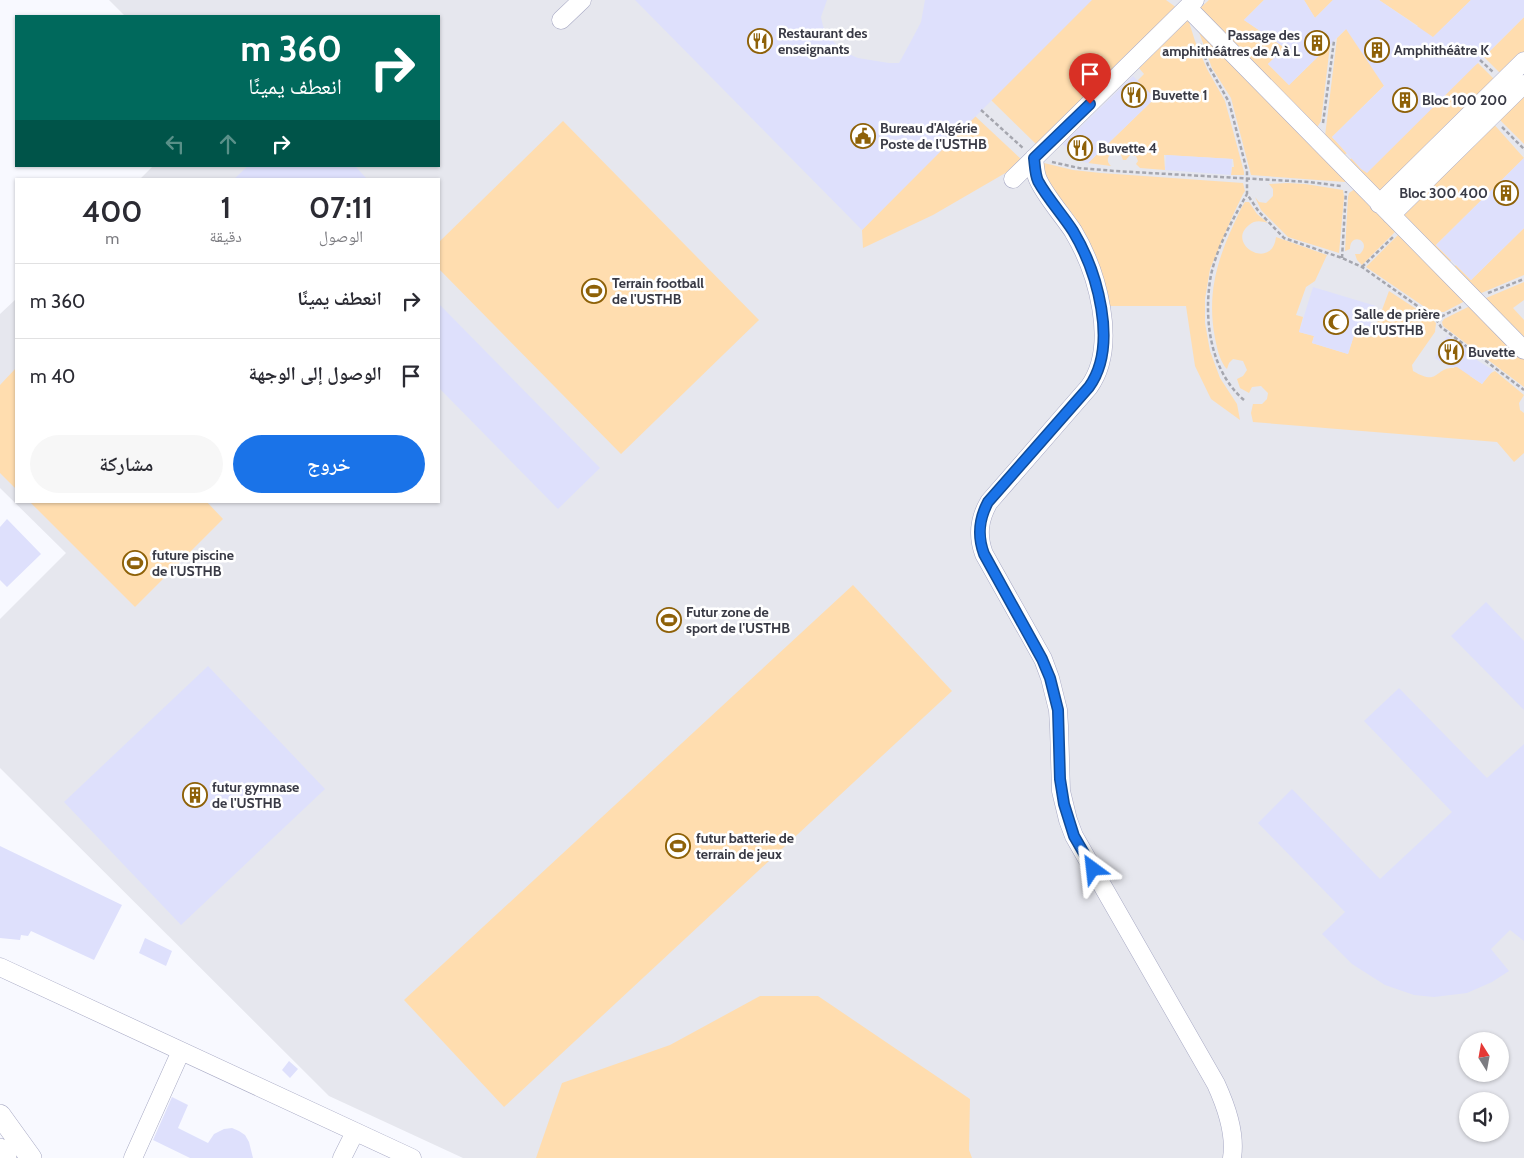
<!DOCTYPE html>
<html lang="ar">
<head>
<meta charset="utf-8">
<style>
  :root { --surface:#fff; --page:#f7f7f7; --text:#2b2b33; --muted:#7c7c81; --line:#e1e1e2; --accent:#1a73e8 }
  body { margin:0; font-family:Cabin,"Noto Naskh Arabic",sans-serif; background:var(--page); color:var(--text); direction:rtl; height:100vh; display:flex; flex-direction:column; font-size:19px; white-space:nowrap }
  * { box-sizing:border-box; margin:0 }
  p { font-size:16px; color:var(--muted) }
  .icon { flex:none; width:28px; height:28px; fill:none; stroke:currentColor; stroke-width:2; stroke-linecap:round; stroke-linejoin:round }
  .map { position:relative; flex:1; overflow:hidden; direction:ltr }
  .drawer { position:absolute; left:15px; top:178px; width:425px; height:325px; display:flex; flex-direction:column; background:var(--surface); border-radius:0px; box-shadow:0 1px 4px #0004; direction:rtl }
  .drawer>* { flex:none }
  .banner { position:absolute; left:15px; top:15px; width:425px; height:152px; border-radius:0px; box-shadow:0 1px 4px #0004; direction:rtl; background:#00695c; color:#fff; overflow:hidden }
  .needle { width:32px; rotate:349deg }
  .controls { position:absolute; left:1459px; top:1032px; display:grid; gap:10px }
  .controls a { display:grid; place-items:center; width:50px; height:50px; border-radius:50%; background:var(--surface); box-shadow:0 1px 4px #0004; font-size:25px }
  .pin { position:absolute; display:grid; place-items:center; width:42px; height:42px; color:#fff; margin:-51px -21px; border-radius:50% 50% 50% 0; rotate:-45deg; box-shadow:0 0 5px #0007 }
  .pin .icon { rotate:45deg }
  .me { position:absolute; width:55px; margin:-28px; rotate:330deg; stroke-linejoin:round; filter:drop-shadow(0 0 4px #0008) }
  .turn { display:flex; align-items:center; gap:18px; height:105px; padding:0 15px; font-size:22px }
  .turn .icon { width:65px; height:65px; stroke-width:2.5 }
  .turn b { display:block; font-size:35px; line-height:42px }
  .lanes { display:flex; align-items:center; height:48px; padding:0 15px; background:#0003; justify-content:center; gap:25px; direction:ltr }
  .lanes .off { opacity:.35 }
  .eta { display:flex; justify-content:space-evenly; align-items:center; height:85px; text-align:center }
  .eta b { font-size:30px; font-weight:600; line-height:35px }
  .primary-button { display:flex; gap:10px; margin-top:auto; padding:10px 15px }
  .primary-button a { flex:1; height:58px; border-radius:30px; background:var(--accent); color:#fff; font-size:20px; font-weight:600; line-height:58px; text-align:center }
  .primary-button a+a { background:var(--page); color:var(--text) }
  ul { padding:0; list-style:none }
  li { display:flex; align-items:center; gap:15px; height:75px; padding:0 15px; border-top:1px solid var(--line) }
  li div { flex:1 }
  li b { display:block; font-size:19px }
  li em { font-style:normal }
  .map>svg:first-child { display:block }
  .built { fill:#e6e7ee; fill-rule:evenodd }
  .green { fill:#ffddaf }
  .building { fill:#dee0fc }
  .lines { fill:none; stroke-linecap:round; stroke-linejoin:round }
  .minor-casing { stroke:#a7a9c4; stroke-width:19 }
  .major-casing { stroke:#a7a9c4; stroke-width:22 }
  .path { stroke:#a5a6ae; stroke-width:2.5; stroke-dasharray:4 2.5; stroke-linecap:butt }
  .minor { stroke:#fff; stroke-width:18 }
  .major { stroke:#fff; stroke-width:21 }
  .route-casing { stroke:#114b97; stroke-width:12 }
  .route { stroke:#1a73e8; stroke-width:9 }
  .labels { text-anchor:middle; stroke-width:5; stroke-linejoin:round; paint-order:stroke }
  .poi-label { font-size:14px; font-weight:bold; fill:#393a45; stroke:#fff; text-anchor:start }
</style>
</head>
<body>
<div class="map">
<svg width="1524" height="1158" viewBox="0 0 1524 1158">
  <rect width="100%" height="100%" fill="#f8f9ff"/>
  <path class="built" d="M 109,0 L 1524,0 L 1524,1158 L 463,1158 L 329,1096 L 0,768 L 0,619 L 66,553 L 0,488 L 0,314 L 16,299 L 16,501 L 439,501 L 439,179 L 140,179 L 153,166 L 439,166 L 439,16 L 125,16 ZM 1468,1041 L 1500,1041 L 1500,1074 L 1468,1074 ZM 1468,1101 L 1500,1101 L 1500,1134 L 1468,1134 Z"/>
  <path class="green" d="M 1084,0 L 1166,0 L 1177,8 L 1037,145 L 991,100 Z
    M 1209,0 L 1264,0 L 1244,20 L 1285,48 L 1280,53 L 1236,48 L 1198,10 Z
    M 1304,0 L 1333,0 L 1315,18 Z
    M 1379,0 L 1471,0 L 1332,137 L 1347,153 L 1343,156 L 1325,136 L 1337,38 L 1346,29 L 1418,26 Z
    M 1524,17 L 1524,57 L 1504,77 L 1484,57 Z
    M 1187,21 L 1189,22 L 1195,41 L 1207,69 L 1225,101 L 1244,172 L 1244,175 L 1231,175 L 1232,167 L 1234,167 L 1233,159 L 1164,155 L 1165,170 L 1140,168 L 1136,164 L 1138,161 L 1136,156 L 1130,155 L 1126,160 L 1123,160 L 1121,155 L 1115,152 C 1108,154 1105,161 1111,166 L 1088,163 L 1153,100 L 1137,81 L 1144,74 L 1139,68 Z
    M 1196,24 L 1345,176 L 1345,182 L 1251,175 L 1231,98 L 1212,68 Z
    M 1330,45 L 1321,121 L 1316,129 L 1242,54 L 1274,58 L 1268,64 L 1289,85 Z
    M 1478,63 L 1498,83 L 1383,196 L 1348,161 Z
    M 1524,89 L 1524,144 L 1496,116 Z
    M 975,116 L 1022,160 L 1014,168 L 933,215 L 863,248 L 862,230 Z
    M 563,121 L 759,320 L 621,454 L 439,269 L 439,242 Z
    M 1491,121 L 1524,158 L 1436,245 L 1451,260 L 1449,263 L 1399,212 Z
    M 1044,163 L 1073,170 L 1101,173 L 1243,183 L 1245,191 L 1243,194 L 1233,215 L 1210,269 L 1205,299 L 1205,323 L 1210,351 L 1220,378 L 1237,404 L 1240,420 L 1211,399 L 1195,366 L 1186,306 L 1105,306 L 1041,165 Z
    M 1287,183 L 1305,184 L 1343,190 L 1344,197 L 1339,253 L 1288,237 L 1261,210 L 1255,197 L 1259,202 L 1266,203 L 1273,196 L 1273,189 L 1269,184 Z
    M 1355,189 L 1398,229 L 1362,265 L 1357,260 L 1355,254 L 1360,254 C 1373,241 1350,231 1350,249 L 1345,251 L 1348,197 L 1349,193 Z
    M 1245,202 L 1249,202 L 1257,214 L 1268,223 C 1261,221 1255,220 1249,225 C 1225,244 1272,272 1276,237 L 1327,255 L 1315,281 L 1306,287 L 1296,315 L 1303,317 L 1299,332 L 1314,336 L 1312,343 L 1348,354 L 1355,332 L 1372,337 L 1389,291 L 1433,320 L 1436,323 L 1435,332 L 1412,365 L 1413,371 C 1440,387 1434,367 1454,368 L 1462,354 L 1478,364 L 1470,376 L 1482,384 L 1491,373 L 1495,371 L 1524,395 L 1519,403 L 1520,410 L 1524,413 L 1524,453 L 1514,462 L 1497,442 L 1253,422 L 1251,413 L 1253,404 L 1262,404 L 1267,399 L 1268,393 L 1261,386 L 1252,387 L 1249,393 L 1240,388 L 1237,379 L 1243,376 L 1247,370 L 1243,361 L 1233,359 L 1229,363 L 1227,369 L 1225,367 C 1219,358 1217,348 1215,338 C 1207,296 1216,263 1233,226 C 1237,218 1240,209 1245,202 Z
    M 1524,228 L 1524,275 L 1479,294 L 1453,268 L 1456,265 L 1471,280 Z
    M 1401,232 L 1467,300 L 1444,312 L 1432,312 L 1366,267 Z
    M 1524,282 L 1524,300 L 1513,308 L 1524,320 L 1524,346 L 1479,301 Z
    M 1472,305 L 1524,358 L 1524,387 L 1443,326 L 1442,322 L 1444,319 Z
    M 16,368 L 16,489 L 0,473 L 0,385 Z
    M 29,501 L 206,501 L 223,519 L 135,607 Z
    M 853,585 L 952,691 L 504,1107 L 404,1000 Z
    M 760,996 L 818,996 L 970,1099 L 969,1150 L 972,1158 L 536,1158 L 562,1083 L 670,1045 Z"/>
  <path class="building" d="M 635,0 L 827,0 L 821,17 L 823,26 L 827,34 L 835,43 L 844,52 L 858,58 L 889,63 L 899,63 L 910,43 L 921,22 L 925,0 L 1092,0 L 862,230 Z
    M 1264,0 L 1304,0 L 1315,18 L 1333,0 L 1379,0 L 1433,37 L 1471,0 L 1524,0 L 1524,17 L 1367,173 L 1361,169 L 1332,137 L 1384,86 L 1346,29 L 1289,85 L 1268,64 L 1285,48 L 1244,20 Z
    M 1133,76 L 1155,98 L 1088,163 L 1072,158 L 1068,149 L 1063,144 Z
    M 1166,155 L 1232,159 L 1231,175 L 1165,170 Z
    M 1524,158 L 1524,228 L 1471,280 L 1436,245 Z
    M 248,166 L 355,166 L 367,179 L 234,179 Z
    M 1313,287 L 1376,306 L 1369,329 L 1357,326 L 1348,354 L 1312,343 L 1314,336 L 1299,332 Z
    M 439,304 L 600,468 L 558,509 L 439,388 Z
    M 1447,336 L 1465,347 L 1467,354 L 1493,370 L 1482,384 L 1457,367 L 1450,367 L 1435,358 Z
    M 7,519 L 41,554 L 7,587 L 0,580 L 0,527 Z
    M 1486,602 L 1524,641 L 1524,710 L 1451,636 Z
    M 208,666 L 325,789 L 181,925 L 64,802 Z
    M 1399,688 L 1487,778 L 1524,744 L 1524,941 L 1510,930 L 1491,949 L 1509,971 L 1492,982 L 1467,993 L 1434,997 L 1414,995 L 1385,985 L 1352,964 L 1322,934 L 1345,912 L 1258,823 L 1292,789 L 1380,879 L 1452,812 L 1364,721 Z
    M 0,846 L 122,905 L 94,960 L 31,931 L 28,936 L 21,935 L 20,940 L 0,938 Z
    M 145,938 L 172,951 L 166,966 L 139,953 Z
    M 289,1061 L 298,1069 L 290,1078 L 282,1070 Z
    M 172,1097 L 188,1105 L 178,1128 L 208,1143 L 214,1134 L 224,1129 L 232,1128 L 239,1131 L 245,1135 L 249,1142 L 253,1158 L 190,1158 L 153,1140 Z"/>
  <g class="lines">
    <defs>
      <path id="minor" d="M 1188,8 L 1524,350
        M 561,20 L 582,0
        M 1034,158 C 1035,165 1035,171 1037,177 C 1042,192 1064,217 1073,231 C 1097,271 1119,345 1089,387 L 989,502 C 979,519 977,535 984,554 L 1043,659 L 1050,678 L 1058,710 L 1059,726 L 1061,791 L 1068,820 L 1074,836 L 1216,1084 C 1226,1106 1236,1133 1232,1158
        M 1013,179 L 1195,0
        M 1379,204 L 1524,61
        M 1391,215 L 1524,84
        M 0,967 L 412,1158
        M 133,1158 L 181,1051
        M 342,1158 L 355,1132"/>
      <path id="major" d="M 0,1115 L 31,1158
        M 0,1149 L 6,1158"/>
    </defs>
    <use href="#minor" class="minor-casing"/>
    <use href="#major" class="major-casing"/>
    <path class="path" d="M 1200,44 L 1208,65 L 1229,102 L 1247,171 L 1247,194 L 1259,212 L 1284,238 L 1342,258 L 1362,267 L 1436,319 L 1461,307
      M 1255,53 L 1277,56
      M 1480,60 L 1493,72
      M 981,110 L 1024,149
      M 1323,123 L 1334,41
      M 1502,127 L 1524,149
      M 1052,162 L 1079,168 L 1115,171 L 1309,182 L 1341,186
      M 1342,258 L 1346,191
      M 1362,267 L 1393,237
      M 1488,293 L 1524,279
      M 1436,319 L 1441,327 L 1524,390
      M 1244,400 C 1210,371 1203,318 1211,275 C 1217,247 1233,219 1247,194"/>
    <use href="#minor" class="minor"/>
    <use href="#major" class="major"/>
  </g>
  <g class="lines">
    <defs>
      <path id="route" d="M 1090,104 L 1034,158 C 1035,166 1035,174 1038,181 C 1048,199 1062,214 1073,231 C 1097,271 1119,345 1089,387 L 988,502 C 979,519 977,535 984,554 L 1042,659 L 1050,678 L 1058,710 L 1060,779 L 1064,804 L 1074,836 L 1093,869"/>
    </defs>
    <use href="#route" class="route-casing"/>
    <use href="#route" class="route"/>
  </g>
  <defs>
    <symbol id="restaurant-ring" viewBox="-11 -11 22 22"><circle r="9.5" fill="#fff" stroke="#8e6108" stroke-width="1.5"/><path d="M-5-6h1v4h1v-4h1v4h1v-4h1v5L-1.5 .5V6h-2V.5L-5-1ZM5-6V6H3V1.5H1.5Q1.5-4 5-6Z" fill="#8e6108"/></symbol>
    <symbol id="building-ring" viewBox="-11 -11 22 22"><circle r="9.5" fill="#fff" stroke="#8e6108" stroke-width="1.5"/><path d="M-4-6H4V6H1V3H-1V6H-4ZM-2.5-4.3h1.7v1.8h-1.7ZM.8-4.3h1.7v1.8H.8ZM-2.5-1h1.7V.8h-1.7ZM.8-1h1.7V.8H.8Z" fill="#8e6108"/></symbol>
    <symbol id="civic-ring" viewBox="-11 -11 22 22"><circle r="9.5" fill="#fff" stroke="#8e6108" stroke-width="1.5"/><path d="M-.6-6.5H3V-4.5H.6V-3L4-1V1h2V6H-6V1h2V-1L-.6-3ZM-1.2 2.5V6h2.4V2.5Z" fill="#8e6108"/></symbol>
    <symbol id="stadium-ring" viewBox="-11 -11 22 22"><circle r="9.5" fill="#fff" stroke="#8e6108" stroke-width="1.5"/><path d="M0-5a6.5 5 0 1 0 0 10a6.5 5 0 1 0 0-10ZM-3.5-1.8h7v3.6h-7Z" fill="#8e6108"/></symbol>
    <symbol id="mosque-ring" viewBox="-11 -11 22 22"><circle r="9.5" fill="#fff" stroke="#8e6108" stroke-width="1.5"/><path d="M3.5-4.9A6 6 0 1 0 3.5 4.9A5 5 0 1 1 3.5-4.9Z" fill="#8e6108"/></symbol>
  </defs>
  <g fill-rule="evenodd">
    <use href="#restaurant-ring" x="746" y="27" width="28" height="28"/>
    <use href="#building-ring" x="1303" y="29" width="28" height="28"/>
    <use href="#building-ring" x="1363" y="36" width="28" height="28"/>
    <use href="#restaurant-ring" x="1120" y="81" width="28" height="28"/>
    <use href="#building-ring" x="1391" y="86" width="28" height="28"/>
    <use href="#civic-ring" x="849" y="122" width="28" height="28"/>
    <use href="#restaurant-ring" x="1066" y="134" width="28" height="28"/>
    <use href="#building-ring" x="1492" y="179" width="28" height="28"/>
    <use href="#stadium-ring" x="580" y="277" width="28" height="28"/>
    <use href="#mosque-ring" x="1322" y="308" width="28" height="28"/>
    <use href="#restaurant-ring" x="1437" y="338" width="28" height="28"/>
    <use href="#stadium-ring" x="121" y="549" width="28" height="28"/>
    <use href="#stadium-ring" x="655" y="606" width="28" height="28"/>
    <use href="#building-ring" x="181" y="781" width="28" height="28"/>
    <use href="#stadium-ring" x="664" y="832" width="28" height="28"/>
  </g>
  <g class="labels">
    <g class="poi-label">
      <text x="778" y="38">Restaurant des<tspan x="778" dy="16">enseignants</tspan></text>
      <text x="1300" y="40" text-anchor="end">Passage des<tspan x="1300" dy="16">amphithéâtres de A à L</tspan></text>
      <text x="1394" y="55">Amphithéâtre K</text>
      <text x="1152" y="100">Buvette 1</text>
      <text x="1422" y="105">Bloc 100 200</text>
      <text x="880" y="133">Bureau d'Algérie<tspan x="880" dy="16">Poste de l'USTHB</tspan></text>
      <text x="1098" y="153">Buvette 4</text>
      <text x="1488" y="198" text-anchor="end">Bloc 300 400</text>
      <text x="612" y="288">Terrain football<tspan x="612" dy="16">de l'USTHB</tspan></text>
      <text x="1354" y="319">Salle de prière<tspan x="1354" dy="16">de l'USTHB</tspan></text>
      <text x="1468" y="357">Buvette</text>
      <text x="152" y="560">future piscine<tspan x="152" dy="16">de l'USTHB</tspan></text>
      <text x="686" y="617">Futur zone de<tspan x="686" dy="16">sport de l'USTHB</tspan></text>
      <text x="212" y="792">futur gymnase<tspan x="212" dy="16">de l'USTHB</tspan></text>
      <text x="696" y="843">futur batterie de<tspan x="696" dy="16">terrain de jeux</tspan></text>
    </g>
  </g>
</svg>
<div class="controls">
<a><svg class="needle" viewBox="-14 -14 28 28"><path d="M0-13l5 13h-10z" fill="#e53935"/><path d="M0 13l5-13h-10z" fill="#7c7c81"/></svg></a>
<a><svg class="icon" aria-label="sound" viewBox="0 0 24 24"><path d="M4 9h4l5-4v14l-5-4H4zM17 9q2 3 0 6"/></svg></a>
</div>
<div class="pin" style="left:1090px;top:104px;background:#d93025"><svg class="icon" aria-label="arrive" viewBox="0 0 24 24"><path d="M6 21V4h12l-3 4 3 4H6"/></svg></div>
<svg class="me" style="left:1093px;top:869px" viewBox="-20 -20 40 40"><path d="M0-17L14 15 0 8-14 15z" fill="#1a73e8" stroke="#fff" stroke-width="4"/></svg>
<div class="banner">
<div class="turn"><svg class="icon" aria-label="right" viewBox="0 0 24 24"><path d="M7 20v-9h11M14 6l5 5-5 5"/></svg><div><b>360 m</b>انعطف يمينًا</div></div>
<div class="lanes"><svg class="icon off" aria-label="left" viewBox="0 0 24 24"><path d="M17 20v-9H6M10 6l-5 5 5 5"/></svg><svg class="icon off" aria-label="ahead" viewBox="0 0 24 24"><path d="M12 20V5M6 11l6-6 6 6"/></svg><svg class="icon" aria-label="right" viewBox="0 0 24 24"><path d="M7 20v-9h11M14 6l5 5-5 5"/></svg></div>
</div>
<section class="drawer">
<div class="eta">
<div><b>07:11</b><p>الوصول</p></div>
<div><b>1</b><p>دقيقة</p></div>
<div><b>400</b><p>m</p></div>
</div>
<ul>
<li><svg class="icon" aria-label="right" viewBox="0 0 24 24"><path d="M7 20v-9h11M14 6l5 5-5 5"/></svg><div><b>انعطف يمينًا</b></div><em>360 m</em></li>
<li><svg class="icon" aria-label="arrive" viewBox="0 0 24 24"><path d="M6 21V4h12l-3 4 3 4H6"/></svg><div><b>الوصول إلى الوجهة</b></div><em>40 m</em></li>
</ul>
<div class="primary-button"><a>خروج</a><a>مشاركة</a></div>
</section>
</div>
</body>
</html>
